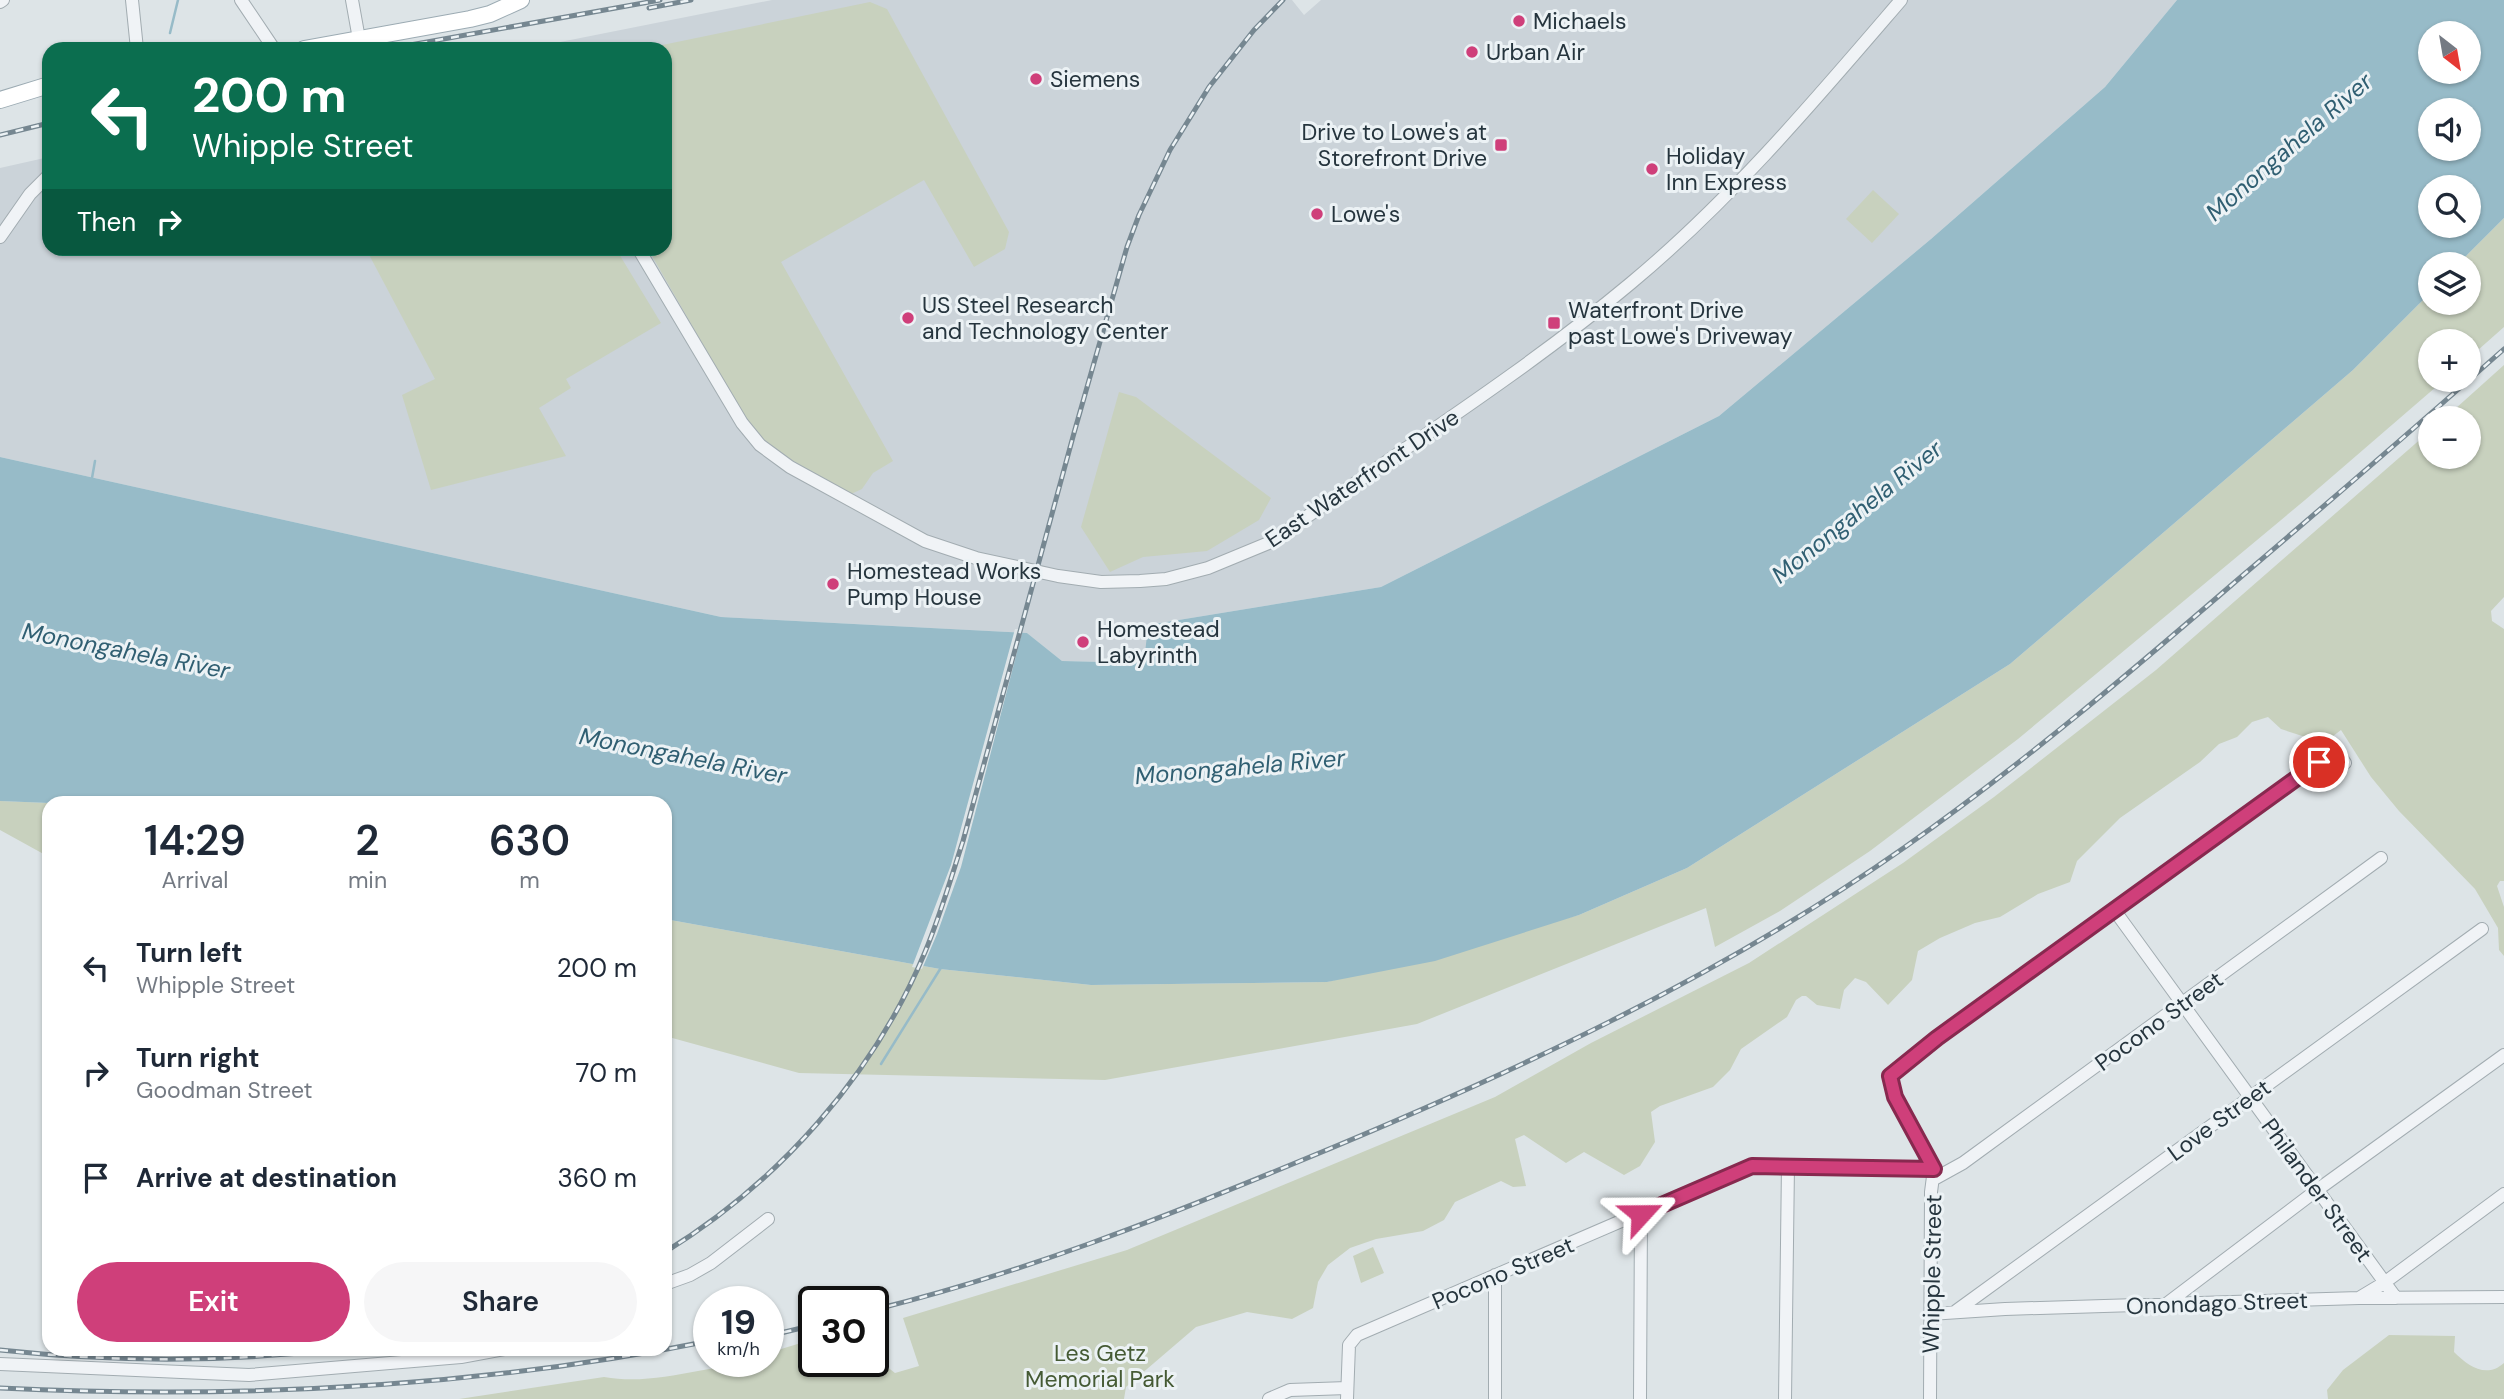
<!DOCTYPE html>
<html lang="en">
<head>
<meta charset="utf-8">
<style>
  :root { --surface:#fff; --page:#f6f6f7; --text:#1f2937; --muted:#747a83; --accent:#cf3f7a }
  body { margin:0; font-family:"DM Sans",sans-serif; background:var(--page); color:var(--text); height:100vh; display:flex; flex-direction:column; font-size:26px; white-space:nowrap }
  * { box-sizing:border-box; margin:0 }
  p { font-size:23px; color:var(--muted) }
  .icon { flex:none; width:38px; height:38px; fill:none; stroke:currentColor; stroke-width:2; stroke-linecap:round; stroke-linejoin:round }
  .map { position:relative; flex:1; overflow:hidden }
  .side { position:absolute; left:42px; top:796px; width:630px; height:560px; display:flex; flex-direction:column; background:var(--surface); border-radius:21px; box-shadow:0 2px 5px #0004 }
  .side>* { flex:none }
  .hud { position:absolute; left:42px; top:42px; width:630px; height:214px; border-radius:21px; box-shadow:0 2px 5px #0004; background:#0b6e4f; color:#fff; overflow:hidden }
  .needle { width:46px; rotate:149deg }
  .fabs { position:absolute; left:2418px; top:21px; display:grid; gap:14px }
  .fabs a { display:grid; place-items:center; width:63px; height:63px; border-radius:50%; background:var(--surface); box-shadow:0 2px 5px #0004; font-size:35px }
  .speed { position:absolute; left:693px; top:1286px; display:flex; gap:14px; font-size:35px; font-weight:700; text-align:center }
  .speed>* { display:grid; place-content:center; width:91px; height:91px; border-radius:50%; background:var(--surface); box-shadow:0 2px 5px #0004; line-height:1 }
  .speed small { font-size:18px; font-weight:400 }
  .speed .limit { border:4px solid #111; border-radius:10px; background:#fff; color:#111 }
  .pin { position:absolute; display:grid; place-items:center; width:60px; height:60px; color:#fff; margin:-30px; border:4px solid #fff; border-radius:50%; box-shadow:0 2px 7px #0007 }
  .me { position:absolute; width:77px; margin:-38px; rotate:66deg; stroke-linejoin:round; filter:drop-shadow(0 0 5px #0008) }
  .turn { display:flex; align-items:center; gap:24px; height:147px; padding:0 35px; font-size:32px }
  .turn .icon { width:91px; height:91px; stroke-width:2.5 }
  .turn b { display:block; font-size:49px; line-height:60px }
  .then { display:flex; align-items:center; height:66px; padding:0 35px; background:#0003; gap:14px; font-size:26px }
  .eta { display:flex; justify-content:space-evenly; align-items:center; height:119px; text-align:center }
  .eta b { font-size:42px; font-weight:600; line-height:49px }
  .button { display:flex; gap:14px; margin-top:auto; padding:14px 35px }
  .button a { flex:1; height:80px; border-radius:42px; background:var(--accent); color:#fff; font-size:28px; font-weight:600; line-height:80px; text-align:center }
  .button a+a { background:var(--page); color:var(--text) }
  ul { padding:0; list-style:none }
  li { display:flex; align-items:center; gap:21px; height:105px; padding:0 35px }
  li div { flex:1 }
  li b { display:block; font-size:26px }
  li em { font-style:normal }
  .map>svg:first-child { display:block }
  .built { fill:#cbd3d9 }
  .green { fill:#c8d1be }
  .water { fill:#97bbc8; fill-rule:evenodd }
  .pier { fill:#dde4e7 }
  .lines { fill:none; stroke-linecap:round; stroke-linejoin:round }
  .stream { stroke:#97bbc8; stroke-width:2.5 }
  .minor-casing { stroke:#a2acb1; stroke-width:14 }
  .major-casing { stroke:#9cabb3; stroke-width:18 }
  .minor { stroke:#f0f3f6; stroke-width:12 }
  .major { stroke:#fff; stroke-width:16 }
  .rail-casing { stroke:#768791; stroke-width:5 }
  .rail { stroke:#ecf2f5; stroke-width:2.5; stroke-dasharray:8; stroke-linecap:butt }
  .route-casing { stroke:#87294f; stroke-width:18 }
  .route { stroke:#cf3f7a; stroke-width:12 }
  .poi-dot { fill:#cf3f7a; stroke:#ecf2f5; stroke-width:2.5 }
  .labels { text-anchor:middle; stroke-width:6; stroke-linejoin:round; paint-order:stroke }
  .poi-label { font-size:23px; fill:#26353e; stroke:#ecf2f5; text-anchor:start }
  .street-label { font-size:23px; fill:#26353e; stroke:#ecf2f5 }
  .park-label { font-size:23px; fill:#455a34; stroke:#ecf2f5 }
  .water-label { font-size:24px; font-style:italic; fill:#305f72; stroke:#ecf2f5 }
</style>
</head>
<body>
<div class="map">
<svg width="2504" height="1399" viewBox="0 0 2504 1399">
  <rect width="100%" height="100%" fill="#dde4e7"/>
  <path class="built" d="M 772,0 L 1292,0 L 1304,15 L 1321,0 L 2177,0 L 2105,87 L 1931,239 L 1719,416 L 1381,587 L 1148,625 L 1145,663 L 1062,661 L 1027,633 L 721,617 L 0,457 L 0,168 L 49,157 L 49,248 L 665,248 L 665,49 L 525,49 Z"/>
  <path class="green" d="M 870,2 L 887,9 L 1009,232 L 1005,249 L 974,267 L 924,180 L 781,262 L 893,461 L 873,473 L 862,489 L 851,494 L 774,450 L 748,423 L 648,249 L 665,248 L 665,49 L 643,49 Z
    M 1873,190 L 1899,214 L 1872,243 L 1846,219 Z
    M 2504,218 L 2504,327 L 2469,358 L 2469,341 L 2431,341 L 2431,380 L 2444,380 L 2305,500 L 2018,739 L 1870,851 L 1780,911 L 1715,947 L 1706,908 L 1417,1024 L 1105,1080 L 799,1073 L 665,1036 L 665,919 L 940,969 L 1091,985 L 1327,982 L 1579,915 L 1687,868 L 2010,664 L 2353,370 L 2431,292 L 2431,303 L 2469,303 L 2469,264 L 2458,264 Z
    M 366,249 L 616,249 L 661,323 L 566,379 L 571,388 L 539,408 L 566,456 L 431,490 L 402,395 L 435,379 Z
    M 2504,365 L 2504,597 L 2491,611 L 2492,621 L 2504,629 L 2504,881 L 2500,881 L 2497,886 L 2504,907 L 2504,956 L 2499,950 L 2498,928 L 2475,889 L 2399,811 L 2371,777 L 2341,730 L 2324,743 L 2281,729 L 2268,717 L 2252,722 L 2237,737 L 2219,744 L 2200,762 L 2120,818 L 2077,861 L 2070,882 L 2038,894 L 2000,917 L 1975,923 L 1940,938 L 1918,951 L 1912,980 L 1888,1005 L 1866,982 L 1855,978 L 1844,990 L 1840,1009 L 1817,1005 L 1806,996 L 1802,996 L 1796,1000 L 1787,1017 L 1741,1049 L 1730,1070 L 1713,1087 L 1660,1106 L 1651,1112 L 1655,1142 L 1640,1166 L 1624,1175 L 1584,1152 L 1566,1163 L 1524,1135 L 1515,1139 L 1526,1186 L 1513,1187 L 1501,1181 L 1455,1202 L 1444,1220 L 1423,1231 L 1376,1239 L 1350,1248 L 1328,1265 L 1318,1282 L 1313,1308 L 1292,1319 L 1247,1312 L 1196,1327 L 1126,1387 L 1124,1399 L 459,1399 L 604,1377 C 659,1387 714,1362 768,1362 L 768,1353 L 814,1339 L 814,1362 L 873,1362 L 873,1356 L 895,1373 L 919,1366 L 903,1318 L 1127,1250 L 1495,1097 L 1591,1043 L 1749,963 L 1903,863 L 1994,797 L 2156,670 L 2431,430 L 2431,457 L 2469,457 L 2469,418 L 2445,418 Z
    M 1119,392 L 1136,397 L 1271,498 L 1259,520 L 1207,551 L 1143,557 L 1110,572 L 1081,527 Z
    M 0,801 L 49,803 L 49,857 L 0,830 Z
    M 1373,1247 L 1384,1273 L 1361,1283 L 1353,1256 Z
    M 2389,1335 L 2455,1336 L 2454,1352 C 2468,1366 2486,1379 2504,1363 L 2504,1399 L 2328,1399 L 2327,1390 L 2343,1370 Z"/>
  <path class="water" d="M 2177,0 L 2504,0 L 2504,218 L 2458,264 L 2431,264 L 2431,292 L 2353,370 L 2010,664 L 1687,868 L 1579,915 L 1435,961 L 1327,982 L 1091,985 L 940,969 L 665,919 L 665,803 L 49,803 L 0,801 L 0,457 L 721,617 L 1027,633 L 1062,661 L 1144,663 L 1148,625 L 1381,587 L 1719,416 L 1931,239 L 2105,87 ZM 2431,33 L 2469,33 L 2469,72 L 2431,72 ZM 2431,110 L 2469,110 L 2469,149 L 2431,149 ZM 2431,187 L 2469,187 L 2469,226 L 2431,226 Z"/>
  <path class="pier" d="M 1015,629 L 1023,629 L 961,867 L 937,934 L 922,969 L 912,967 L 951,865 Z"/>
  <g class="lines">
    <path class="stream" d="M 170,33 L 178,0
      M 92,478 L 95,461
      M 881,1064 L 942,966"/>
    <defs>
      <path id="minor" d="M 132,0 L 137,49
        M 241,0 L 274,49
        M 352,0 L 359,39
        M 0,2 L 3,0
        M 0,237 L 30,194 L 49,175
        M 638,248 L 742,423 L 760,445 L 790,467 L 925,541 L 976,558 L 1058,576 L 1101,582 L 1140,581 L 1166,579 L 1208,568 L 1271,542 C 1391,456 1517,378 1631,283 C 1732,199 1816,99 1901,0
        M 2115,911 L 2396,1298
        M 1934,1179 L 1963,1163 L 2381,858
        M 665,1284 L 690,1275 L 711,1263 L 768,1219
        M 2359,1298 L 2384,1283 L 2504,1194
        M 2165,1305 L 2313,1193 L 2504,1055
        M 1956,1311 L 2482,929
        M 1930,1314 L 2005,1309 L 2359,1298 L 2504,1297
        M 0,1364 L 249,1375 L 461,1357 L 504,1349
        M 1269,1399 L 1290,1390 L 1347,1388
        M 1347,1399 L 1349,1345 L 1357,1335 L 1728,1175 L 1752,1166 L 1788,1165 L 1934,1169
        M 1495,1399 L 1495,1275
        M 1640,1399 L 1641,1214
        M 1785,1399 L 1788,1165
        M 1930,1399 L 1931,1192 L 1934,1169 L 1895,1097 L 1890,1076 L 1936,1038 L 2319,762 L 2335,748 L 2345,763"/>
      <path id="major" d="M 304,49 L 470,19 L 490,14 L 521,0
        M 0,100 L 49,85"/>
    </defs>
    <use href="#minor" class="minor-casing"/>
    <use href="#major" class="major-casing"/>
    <use href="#minor" class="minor"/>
    <use href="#major" class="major"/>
    <defs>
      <path id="rail" d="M 649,8 L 691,0
        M 388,49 L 660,0
        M 0,135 L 49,123
        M 665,1252 C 778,1183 874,1075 925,952 C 940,916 951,878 963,841 L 1074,433 L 1127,247 L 1139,215 L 1170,150 L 1209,87 L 1254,30 L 1283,0
        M 873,1310 C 1020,1274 1160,1219 1300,1161 C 1511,1074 1717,979 1905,847 C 2023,764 2133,670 2242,576 C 2330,501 2417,426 2504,349
        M 768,1336 L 814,1325
        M 0,1350 C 112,1362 223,1363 335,1349
        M 0,1388 C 236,1399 477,1388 709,1341"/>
    </defs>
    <use href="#rail" class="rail-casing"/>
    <use href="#rail" class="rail"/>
  </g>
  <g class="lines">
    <defs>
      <path id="route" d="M 1641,1214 L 1752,1166 L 1934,1169 L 1895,1097 L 1890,1076 L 1937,1038 L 2319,762"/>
    </defs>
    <use href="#route" class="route-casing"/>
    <use href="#route" class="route"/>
  </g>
  <g class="poi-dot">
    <circle cx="1519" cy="21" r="7"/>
    <circle cx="1472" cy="52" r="7"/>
    <circle cx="1036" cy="79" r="7"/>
    <rect x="1494" y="138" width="14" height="14" rx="3.5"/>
    <circle cx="1652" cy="169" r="7"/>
    <circle cx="1317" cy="214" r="7"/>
    <circle cx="908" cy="318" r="7"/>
    <rect x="1547" y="316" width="14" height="14" rx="3.5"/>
    <circle cx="833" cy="584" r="7"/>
    <circle cx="1083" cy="642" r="7"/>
  </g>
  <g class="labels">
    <g class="poi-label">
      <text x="1533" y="29">Michaels</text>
      <text x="1486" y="60">Urban Air</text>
      <text x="1050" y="87">Siemens</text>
      <text x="1487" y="140" text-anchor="end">Drive to Lowe's at<tspan x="1487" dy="26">Storefront Drive</tspan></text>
      <text x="1666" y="164">Holiday<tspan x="1666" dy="26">Inn Express</tspan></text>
      <text x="1331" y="222">Lowe's</text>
      <text x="922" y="313">US Steel Research<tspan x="922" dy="26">and Technology Center</tspan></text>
      <text x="1568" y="318">Waterfront Drive<tspan x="1568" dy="26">past Lowe's Driveway</tspan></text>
      <text x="847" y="579">Homestead Works<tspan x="847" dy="26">Pump House</tspan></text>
      <text x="1097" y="637">Homestead<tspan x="1097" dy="26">Labyrinth</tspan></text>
    </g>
    <g class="street-label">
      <text transform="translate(1362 478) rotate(-34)" y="8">East Waterfront Drive</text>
      <text transform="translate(2159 1021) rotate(-36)" y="8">Pocono Street</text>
      <text transform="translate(2219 1120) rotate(-36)" y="8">Love Street</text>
      <text transform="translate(2317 1190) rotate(54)" y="8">Philander Street</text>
      <text transform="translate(1503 1273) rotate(-23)" y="8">Pocono Street</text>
      <text transform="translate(1932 1274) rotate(-89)" y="8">Whipple Street</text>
      <text transform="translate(2217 1303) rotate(-2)" y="8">Onondago Street</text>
    </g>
    <g class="park-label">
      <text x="1100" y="1361">Les Getz<tspan x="1100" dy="26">Memorial Park</tspan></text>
    </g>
    <g class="water-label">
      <text transform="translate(2289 147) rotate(-41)" y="8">Monongahela River</text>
      <text transform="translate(1857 512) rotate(-39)" y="8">Monongahela River</text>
      <text transform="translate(126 651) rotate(11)" y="8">Monongahela River</text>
      <text transform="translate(683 756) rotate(11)" y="8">Monongahela River</text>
      <text transform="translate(1240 767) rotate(-5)" y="8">Monongahela River</text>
    </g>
  </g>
</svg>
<div class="fabs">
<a><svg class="needle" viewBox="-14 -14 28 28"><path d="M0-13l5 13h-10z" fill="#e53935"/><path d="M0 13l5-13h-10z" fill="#747a83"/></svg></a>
<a><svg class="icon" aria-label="sound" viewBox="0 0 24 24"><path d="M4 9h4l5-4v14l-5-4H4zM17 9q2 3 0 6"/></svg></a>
<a><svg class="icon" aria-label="search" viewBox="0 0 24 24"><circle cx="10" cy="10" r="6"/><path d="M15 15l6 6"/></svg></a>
<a><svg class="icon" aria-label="layers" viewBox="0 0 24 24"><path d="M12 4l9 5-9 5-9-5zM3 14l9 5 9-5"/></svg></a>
<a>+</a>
<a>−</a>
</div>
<div class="speed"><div>19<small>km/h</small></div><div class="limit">30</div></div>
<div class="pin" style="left:2319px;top:762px;background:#d93025"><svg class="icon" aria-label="arrive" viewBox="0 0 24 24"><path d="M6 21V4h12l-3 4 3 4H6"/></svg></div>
<svg class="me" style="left:1641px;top:1214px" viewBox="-20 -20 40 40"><path d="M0-17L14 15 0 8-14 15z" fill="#cf3f7a" stroke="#fff" stroke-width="4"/></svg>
<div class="hud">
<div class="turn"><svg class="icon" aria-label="left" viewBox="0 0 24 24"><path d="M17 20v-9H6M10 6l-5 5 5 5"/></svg><div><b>200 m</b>Whipple Street</div></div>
<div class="then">Then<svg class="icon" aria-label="right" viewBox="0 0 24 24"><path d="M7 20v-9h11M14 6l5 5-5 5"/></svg></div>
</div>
<section class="side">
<div class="eta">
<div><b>14:29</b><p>Arrival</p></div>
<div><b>2</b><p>min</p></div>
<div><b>630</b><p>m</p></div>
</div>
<ul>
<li><svg class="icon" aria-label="left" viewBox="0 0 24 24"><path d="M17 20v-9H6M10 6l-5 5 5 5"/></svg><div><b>Turn left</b><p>Whipple Street</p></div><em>200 m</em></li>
<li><svg class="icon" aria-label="right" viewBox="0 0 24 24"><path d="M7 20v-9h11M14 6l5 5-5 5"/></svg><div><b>Turn right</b><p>Goodman Street</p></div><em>70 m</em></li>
<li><svg class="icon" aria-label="arrive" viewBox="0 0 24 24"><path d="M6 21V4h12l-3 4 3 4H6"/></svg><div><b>Arrive at destination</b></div><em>360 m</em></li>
</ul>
<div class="button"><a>Exit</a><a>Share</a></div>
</section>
</div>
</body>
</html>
